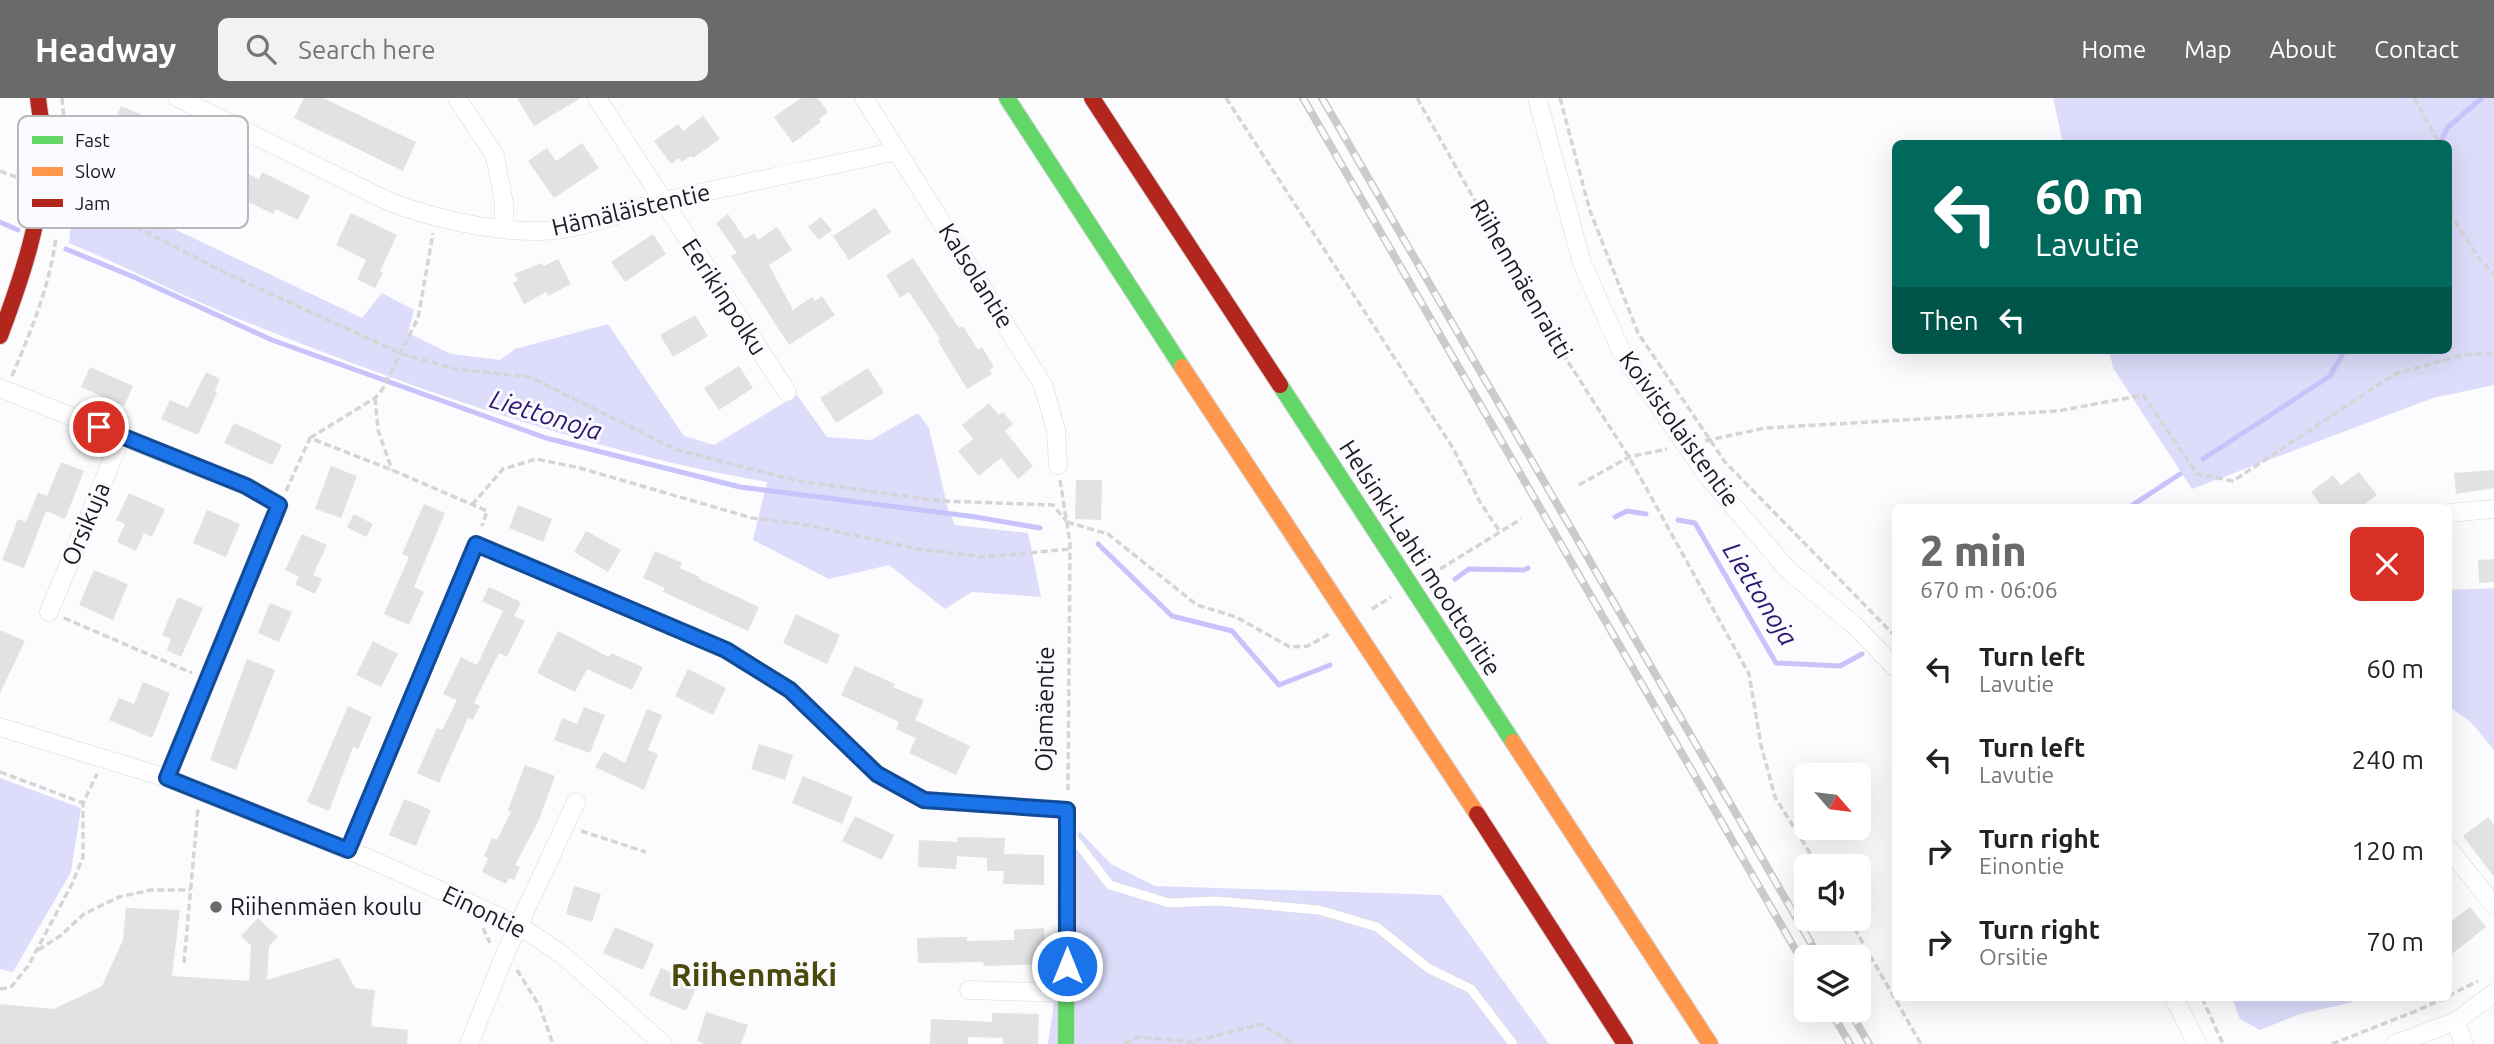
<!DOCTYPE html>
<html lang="en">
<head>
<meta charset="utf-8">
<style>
  :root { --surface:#fff; --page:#f2f2f2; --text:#222; --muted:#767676; --accent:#6a6a6c }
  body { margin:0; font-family:Ubuntu,sans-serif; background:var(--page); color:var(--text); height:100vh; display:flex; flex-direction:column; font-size:26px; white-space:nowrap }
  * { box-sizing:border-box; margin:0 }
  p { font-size:23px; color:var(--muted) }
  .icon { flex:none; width:38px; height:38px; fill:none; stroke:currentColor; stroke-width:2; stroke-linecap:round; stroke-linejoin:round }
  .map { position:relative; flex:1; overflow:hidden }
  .side { position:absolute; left:1892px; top:406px; width:560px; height:497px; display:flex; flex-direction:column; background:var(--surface); border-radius:10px; box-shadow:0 7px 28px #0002 }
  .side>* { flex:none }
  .banner { position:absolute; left:1892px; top:42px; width:560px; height:214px; border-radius:10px; box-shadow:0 7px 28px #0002; background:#00695c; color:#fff; overflow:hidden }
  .needle { width:46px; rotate:118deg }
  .buttons { position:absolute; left:1794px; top:665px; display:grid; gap:14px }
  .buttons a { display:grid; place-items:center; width:77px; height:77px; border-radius:10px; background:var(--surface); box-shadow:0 7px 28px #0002; font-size:35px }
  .pin { position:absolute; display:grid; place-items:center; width:60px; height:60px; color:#fff; margin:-30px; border:4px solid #fff; border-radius:50%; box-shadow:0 2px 7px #0007 }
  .me { position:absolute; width:77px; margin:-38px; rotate:0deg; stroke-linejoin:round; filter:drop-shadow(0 0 5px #0008) }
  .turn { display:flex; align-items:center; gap:24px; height:147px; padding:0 28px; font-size:32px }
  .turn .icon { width:91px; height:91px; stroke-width:2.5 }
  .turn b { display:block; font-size:49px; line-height:60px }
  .then { display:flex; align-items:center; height:66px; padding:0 28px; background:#0003; gap:14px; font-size:26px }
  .round { display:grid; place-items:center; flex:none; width:74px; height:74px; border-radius:10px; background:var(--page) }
  .head { display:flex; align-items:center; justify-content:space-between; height:119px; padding:0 28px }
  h1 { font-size:42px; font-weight:800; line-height:52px; color:var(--accent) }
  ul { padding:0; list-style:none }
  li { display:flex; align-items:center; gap:21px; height:91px; padding:0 28px }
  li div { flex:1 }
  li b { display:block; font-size:26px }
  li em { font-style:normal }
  header { display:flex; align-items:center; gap:42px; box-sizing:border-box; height:98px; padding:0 35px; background:var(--accent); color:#fff }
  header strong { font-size:33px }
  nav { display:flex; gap:38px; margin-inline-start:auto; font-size:24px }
  .search { width:490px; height:63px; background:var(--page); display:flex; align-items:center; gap:18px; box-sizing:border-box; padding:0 24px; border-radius:10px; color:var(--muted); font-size:26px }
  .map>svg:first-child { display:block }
  .green { fill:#dddcfa }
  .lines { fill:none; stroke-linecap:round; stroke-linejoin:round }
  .stream { stroke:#c8c3fa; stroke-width:5 }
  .building { fill:#e2e2e4 }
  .lane-casing { stroke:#d8d8da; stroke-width:10 }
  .street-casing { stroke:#d8d8da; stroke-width:19 }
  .fast-casing { stroke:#d8d8da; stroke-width:18 }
  .slow-casing { stroke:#d8d8da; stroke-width:18 }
  .jam-casing { stroke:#d8d8da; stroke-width:18 }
  .path { stroke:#d5d5d6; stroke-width:3.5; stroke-dasharray:7 3.5; stroke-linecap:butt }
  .lane { stroke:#fff; stroke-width:9 }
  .street { stroke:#fff; stroke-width:18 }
  .fast { stroke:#63d668; stroke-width:16 }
  .slow { stroke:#ff974d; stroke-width:16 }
  .jam { stroke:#b3261e; stroke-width:16 }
  .rail-casing { stroke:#cbcbcc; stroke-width:8 }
  .rail { stroke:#fbfbff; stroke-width:5; stroke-dasharray:16; stroke-linecap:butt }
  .route-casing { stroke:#114b97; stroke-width:18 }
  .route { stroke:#1a73e8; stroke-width:12 }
  .poi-dot { fill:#6a6a6c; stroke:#fbfbff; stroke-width:2.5 }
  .labels { text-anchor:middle; stroke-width:6; stroke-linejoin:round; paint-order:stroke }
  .street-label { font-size:24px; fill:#1b1b1d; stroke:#fbfbff }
  .poi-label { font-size:24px; fill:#1b1b1d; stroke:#fbfbff; text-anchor:start }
  .water-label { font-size:26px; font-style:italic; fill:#2f176f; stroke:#fbfbff }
  .district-label { font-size:32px; font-weight:bold; fill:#4c4a0a; stroke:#fbfbff }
  .key { fill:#fbfbff; stroke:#b8b8bb; stroke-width:2 }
  .key-label { font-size:19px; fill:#1b1b1d }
</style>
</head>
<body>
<header>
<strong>Headway</strong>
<div class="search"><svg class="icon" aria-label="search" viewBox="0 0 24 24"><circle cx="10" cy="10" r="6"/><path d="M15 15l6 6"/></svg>Search here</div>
<nav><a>Home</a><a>Map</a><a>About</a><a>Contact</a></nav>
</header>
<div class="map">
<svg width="2494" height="946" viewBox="0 0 2494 946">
  <rect width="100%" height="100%" fill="#fcfcfe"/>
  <path class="green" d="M 2053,0 L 2494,0 L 2494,287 L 2433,300 L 2192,391 L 2113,270 L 2109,252 L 2448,252 L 2448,46 L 2063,45 Z
    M 75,84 L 362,220 L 382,195 L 414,212 L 408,235 L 451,256 L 500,262 L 515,251 L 608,226 L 684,338 L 714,347 L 797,297 L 827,339 L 871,342 L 918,315 L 929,330 L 948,411 L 955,427 L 1028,435 L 1041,499 L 972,494 L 945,511 L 889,467 L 829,481 L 753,442 L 767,384 C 587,353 409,289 239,221 C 182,198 127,169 69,145 Z
    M 2494,490 L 2494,652 L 2471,624 L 2448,608 L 2448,492 Z
    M 0,680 L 81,710 L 71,774 L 13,874 L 0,871 Z
    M 1079,733 L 1111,766 L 1155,788 L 1441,797 L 1549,946 L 1048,946 Z
    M 2232,900 L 2360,900 L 2350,905 L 2300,916 L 2260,932 L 2240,921 Z"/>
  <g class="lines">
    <path class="stream" d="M 2439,46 L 2448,29 L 2482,0
      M 0,124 L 18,132
      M 66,151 L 136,180 L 272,242 L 546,340 L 740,389 L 976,419 L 1040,430
      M 2203,361 L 2330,278 L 2345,252
      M 2128,410 L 2180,376
      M 1615,419 L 1627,413 L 1646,416
      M 1678,422 L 1695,425 L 1776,565 L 1840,568 L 1862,556
      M 1098,446 L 1172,518 L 1232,533 L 1279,587 L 1330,567
      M 1455,481 L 1469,471 L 1524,472 L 1528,470"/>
  </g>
  <path class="building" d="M 304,0 L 323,0 L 416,44 L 403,73 L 294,20 Z
    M 517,0 L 581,0 L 534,28 Z
    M 801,0 L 818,0 L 828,14 L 819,21 L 821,24 L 793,45 L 774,19 Z
    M 121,8 L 157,23 L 155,28 L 189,43 L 191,39 L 230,58 L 227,66 L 259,81 L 262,74 L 310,98 L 298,122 L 276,111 L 273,116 L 226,93 L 225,96 L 207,88 L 209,84 L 136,50 L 138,45 L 110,33 Z
    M 703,18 L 720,41 L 693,60 L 691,58 L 682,64 L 679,60 L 671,66 L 654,43 L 678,26 L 683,33 Z
    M 582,45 L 599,70 L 554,100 L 528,63 L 547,50 L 556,63 Z
    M 875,110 L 891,134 L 849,162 L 833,138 Z
    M 351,115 L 397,137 L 380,173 L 383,175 L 375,190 L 357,181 L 366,162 L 336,147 Z
    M 728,116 L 745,141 L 754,135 L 758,142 L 777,129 L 792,152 L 769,167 L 793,212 L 812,199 L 815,203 L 822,198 L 835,217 L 789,247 L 731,158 L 737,155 L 716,125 Z
    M 821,119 L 832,132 L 819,142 L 808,129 Z
    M 653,136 L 666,156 L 625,184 L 611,164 Z
    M 913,160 L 959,230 L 963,228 L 978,252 L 982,249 L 994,269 L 990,272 L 992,276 L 967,291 L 938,243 L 940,241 L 909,194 L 900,200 L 886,177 Z
    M 558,161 L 571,186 L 548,198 L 546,194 L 524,206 L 513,185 L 518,182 L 514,176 L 542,165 L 544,168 Z
    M 695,217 L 708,238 L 673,259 L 660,237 Z
    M 739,268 L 753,290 L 719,312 L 704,290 Z
    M 90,269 L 133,288 L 124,308 L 81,289 Z
    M 868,270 L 884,295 L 836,325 L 820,300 Z
    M 206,274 L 220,281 L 215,293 L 217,295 L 198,337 L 161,321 L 170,302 L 188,310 Z
    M 989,305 L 999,317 L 1003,314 L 1013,326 L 1005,333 L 1033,368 L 1018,381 L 1001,360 L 979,378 L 958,353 L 973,341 L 962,327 Z
    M 234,325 L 282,347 L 272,367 L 224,345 Z
    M 61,364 L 84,373 L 65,421 L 46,413 L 24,470 L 2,462 L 18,421 L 26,424 L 38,394 L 47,398 Z
    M 331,368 L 357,378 L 341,420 L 315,411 Z
    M 2494,372 L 2494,390 L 2456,396 L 2454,375 Z
    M 2359,374 L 2377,397 L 2360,410 L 2323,410 L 2311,394 L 2333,377 L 2341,387 Z
    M 1076,382 L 1102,382 L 1101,422 L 1075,421 Z
    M 129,395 L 165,411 L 152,439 L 144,435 L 136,453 L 117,444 L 125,426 L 116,422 Z
    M 424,406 L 445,415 L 414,489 L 424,494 L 409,527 L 384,516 L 409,459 L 402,456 Z
    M 518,407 L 552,421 L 543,444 L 509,430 Z
    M 207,412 L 240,426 L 226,459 L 193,445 Z
    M 354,416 L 373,426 L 366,439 L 347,429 Z
    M 586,433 L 621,452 L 608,474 L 574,454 Z
    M 302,436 L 327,447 L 313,477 L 322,481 L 315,496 L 295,486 L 299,479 L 285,472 Z
    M 655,453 L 682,465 L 680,470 L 700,479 L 699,481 L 759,509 L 748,533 L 663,494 L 665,490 L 643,480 Z
    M 2494,461 L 2494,484 L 2479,485 L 2478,462 Z
    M 94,472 L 128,486 L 113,522 L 79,507 Z
    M 489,489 L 521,504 L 514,518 L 482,503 Z
    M 178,499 L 203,510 L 181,559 L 167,552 L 171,541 L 162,537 Z
    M 270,505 L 292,514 L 279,544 L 258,535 Z
    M 503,513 L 525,523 L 507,559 L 499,555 L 474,605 L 480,608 L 473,622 L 468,620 L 439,685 L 417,675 L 437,630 L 442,632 L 457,602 L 443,596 L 461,559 L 477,567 Z
    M 796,516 L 840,537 L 827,566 L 783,545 Z
    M 0,532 L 25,543 L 0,595 Z
    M 558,533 L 609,559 L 611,555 L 643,569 L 632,592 L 587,571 L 575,594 L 537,575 Z
    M 373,543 L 398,556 L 381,589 L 356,577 Z
    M 247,561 L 275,572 L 236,672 L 210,662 Z
    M 855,568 L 895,586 L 893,589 L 924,602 L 915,622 L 970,648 L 956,677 L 909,655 L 916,640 L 896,631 L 899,624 L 841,597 Z
    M 688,571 L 726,590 L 713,617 L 675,598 Z
    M 143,584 L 170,595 L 152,640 L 109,622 L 119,600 L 134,606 Z
    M 348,608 L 372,619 L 358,651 L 353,649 L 329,713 L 307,704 Z
    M 584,609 L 605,617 L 590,655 L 554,642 L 562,620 L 577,626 Z
    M 647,611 L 662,617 L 648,652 L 658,656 L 644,692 L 595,669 L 604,654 L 625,665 Z
    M 759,646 L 793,657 L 785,682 L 751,671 Z
    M 525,667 L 555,678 L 538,724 L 515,767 L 520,769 L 514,782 L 509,780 L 506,786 L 482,774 L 488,760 L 484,758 L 492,740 L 497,742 L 511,714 L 508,712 Z
    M 803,678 L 853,699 L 842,726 L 792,705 Z
    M 404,701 L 431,712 L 416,748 L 389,737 Z
    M 855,718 L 894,737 L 882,762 L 842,743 Z
    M 2488,719 L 2494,727 L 2494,779 L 2463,738 Z
    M 957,739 L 1005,740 L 1004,756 L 1044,757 L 1044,787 L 1003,786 L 1004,773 L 987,773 L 987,760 L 957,758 L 956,771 L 918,769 L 919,742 L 957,744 Z
    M 574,788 L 601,796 L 592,824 L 566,816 Z
    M 2470,809 L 2486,829 L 2448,859 L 2448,826 Z
    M 126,810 L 180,812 L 172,878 L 249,883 L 251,848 L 241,838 L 258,820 L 278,839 L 269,848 L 267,882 L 339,860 L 355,890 L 375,892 L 371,928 L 408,932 L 407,946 L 0,946 L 0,906 L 54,911 L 102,888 L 123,842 Z
    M 615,829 L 654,846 L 643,872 L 603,855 Z
    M 1044,830 L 1045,866 L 984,868 L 983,864 L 918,865 L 917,840 L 967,839 L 967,843 L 1014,842 L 1014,832 Z
    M 661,870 L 698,886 L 686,913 L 649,897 Z
    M 706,914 L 748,927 L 741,946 L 705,946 L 697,943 Z
    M 992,915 L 1039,916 L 1038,946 L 1003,946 L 1003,940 L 968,939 L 968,946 L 930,946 L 931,921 L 992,924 Z"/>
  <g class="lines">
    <defs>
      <path id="lane" d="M 1072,738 L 1110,787 L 1169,805 L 1217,803 L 1319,812 L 1377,829 L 1428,870 L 1471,891 L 1513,946"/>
      <path id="street" d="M 178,0 L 390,104 C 435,121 493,134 541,133 C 583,132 623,113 664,103 C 742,85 820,70 897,53
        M 457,0 L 495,58 L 504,105 L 504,130
        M 597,0 L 787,294
        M 864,0 L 1043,287 L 1056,332 L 1058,367
        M 1537,0 L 1582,165 L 1622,255 L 1709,380 L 1788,472 L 1854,527 L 1895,569
        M 0,290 L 246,388 L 279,407 L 167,680
        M 2448,415 L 2494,411
        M 49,514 L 122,338
        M 0,629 L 167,680 L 365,759 L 518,827 L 564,858 L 663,946
        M 2448,750 L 2494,807
        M 969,892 L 1067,895
        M 2174,900 L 2197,946
        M 2456,923 L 2464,946
        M 469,946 L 506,854 L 576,704
        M 2395,946 L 2456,923 L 2494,895"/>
      <path id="fast" d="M 1007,0 L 1182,269
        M 1280,287 L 1513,644
        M 969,705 L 1067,712 L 1066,946
        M 348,752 L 476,446 L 529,468"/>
      <path id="slow" d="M 1182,269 L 1477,716
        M 529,468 L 726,552 L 790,592 L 877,676 L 924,702 L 969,705
        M 1513,644 L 1710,946"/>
      <path id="jam" d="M 1092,0 L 1280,287
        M 0,238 C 22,179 43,118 44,54 C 44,36 40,18 38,0
        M 1477,716 L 1625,946"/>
    </defs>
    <use href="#lane" class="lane-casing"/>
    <use href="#street" class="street-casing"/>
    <use href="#fast" class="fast-casing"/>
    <use href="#slow" class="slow-casing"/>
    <use href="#jam" class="jam-casing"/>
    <path class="path" d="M 62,0 L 65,33
      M 1226,0 L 1453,350 L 1480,404 L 1500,434
      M 1417,0 L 1549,234 L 1629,359 L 1749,576 L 1761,647 L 1775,699 L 1818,768
      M 1560,0 L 1590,113 L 1638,235 L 1725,364 L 1895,538
      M 2414,0 L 2440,46
      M 2448,61 L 2452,119 L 2480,162 L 2494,176
      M 0,73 L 21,81
      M 61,91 L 234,179 L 400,255 L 454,271 L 530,279 L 677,352 L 798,383 L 940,403 L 1053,407 L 1066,423
      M 12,278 C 31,233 50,187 56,139
      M 375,300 L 378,332 L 392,372
      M 310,340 L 375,300 L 382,292 L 418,220 L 433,135
      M 1705,343 L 1765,330 L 2058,313 L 2143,297 L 2197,376 L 2233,383 L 2395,276 L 2462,257 L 2494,255
      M 1060,382 L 1070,445 L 1068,692
      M 1579,387 L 1629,359 L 1667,351
      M 286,393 L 310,340 L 392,372 L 487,413 L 482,428
      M 472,407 L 503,371 L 536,361 L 580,370 L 752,420 L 802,426 L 918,451 L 984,459 L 1070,451
      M 1067,424 L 1108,436 L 1197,507 L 1236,519 L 1290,549 L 1308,548 L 1329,536
      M 1440,471 L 1521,421
      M 1372,511 L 1391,499
      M 64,520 L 192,575
      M 0,674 L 83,705
      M 581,733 L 646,754
      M 1849,821 L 1921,946
      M 483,830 L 490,845
      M 38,852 L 60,838 L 84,816 L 119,799 L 151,792 L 190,792
      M 184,865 L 198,710
      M 517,872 L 540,909 L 553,946
      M 0,891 L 11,889 L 28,868 L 72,786 L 83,759 L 83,705 L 97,676
      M 2448,898 L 2478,883
      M 2202,900 L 2223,946
      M 1125,946 L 1138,939 L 1191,944 L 1261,926 L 1294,946
      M 2332,946 L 2416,913 L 2445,900"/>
    <use href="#lane" class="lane"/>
    <use href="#street" class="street"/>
    <use href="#fast" class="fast"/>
    <use href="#slow" class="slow"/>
    <use href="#jam" class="jam"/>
    <defs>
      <path id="rail" d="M 1303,0 L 1806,870
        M 1322,0 L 1819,859
        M 1830,912 L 1850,946
        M 1849,912 L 1869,946"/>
    </defs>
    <use href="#rail" class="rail-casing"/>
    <use href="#rail" class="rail"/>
  </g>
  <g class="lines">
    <defs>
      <path id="route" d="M 99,329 L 246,388 L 279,407 L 167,680 L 348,752 L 476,446 L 726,552 L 790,592 L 877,676 L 924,702 L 1067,712 L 1067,868"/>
    </defs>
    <use href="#route" class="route-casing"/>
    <use href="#route" class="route"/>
  </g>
  <circle class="poi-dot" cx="216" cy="809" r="7"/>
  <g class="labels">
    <g class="street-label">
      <text transform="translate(631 112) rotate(-13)" y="8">Hämäläistentie</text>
      <text transform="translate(976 178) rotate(58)" y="8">Kalsolantie</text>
      <text transform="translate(1521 181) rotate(60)" y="8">Riihenmäenraitti</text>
      <text transform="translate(724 199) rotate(57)" y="8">Eerikinpolku</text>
      <text transform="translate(1679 331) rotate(54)" y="8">Koivistolaistentie</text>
      <text transform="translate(86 426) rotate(-67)" y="8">Orsikuja</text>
      <text transform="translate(1420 460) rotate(57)" y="8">Helsinki-Lahti moottoritie</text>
      <text transform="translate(1045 611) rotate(-89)" y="8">Ojamäentie</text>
      <text transform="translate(484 814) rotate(26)" y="8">Einontie</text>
    </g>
    <g class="poi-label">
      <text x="230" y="817">Riihenmäen koulu</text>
    </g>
    <g class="water-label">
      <text transform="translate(546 317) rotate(17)" y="9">Liettonoja</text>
      <text transform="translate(1760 496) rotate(58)" y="9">Liettonoja</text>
    </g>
    <g class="district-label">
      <text x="754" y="888">Riihenmäki</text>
    </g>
  </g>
  <rect x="18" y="18" width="230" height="112" rx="10" class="key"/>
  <rect x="32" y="38" width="31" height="8" fill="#63d668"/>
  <rect x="32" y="69" width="31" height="9" fill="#ff974d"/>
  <rect x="32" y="101" width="31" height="8" fill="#b3261e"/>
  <g class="key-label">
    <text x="75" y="49">Fast</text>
    <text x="75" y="80">Slow</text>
    <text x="75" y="112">Jam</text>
  </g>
</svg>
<div class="buttons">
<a><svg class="needle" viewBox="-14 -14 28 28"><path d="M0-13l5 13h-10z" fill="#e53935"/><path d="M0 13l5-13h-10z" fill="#767676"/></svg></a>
<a><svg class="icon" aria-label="sound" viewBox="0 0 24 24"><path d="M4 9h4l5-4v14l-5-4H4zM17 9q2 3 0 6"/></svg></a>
<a><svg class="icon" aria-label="layers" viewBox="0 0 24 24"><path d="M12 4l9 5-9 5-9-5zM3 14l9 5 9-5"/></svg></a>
</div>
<div class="pin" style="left:99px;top:329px;background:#d93025"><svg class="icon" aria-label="arrive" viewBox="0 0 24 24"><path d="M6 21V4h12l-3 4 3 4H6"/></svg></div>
<svg class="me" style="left:1067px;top:868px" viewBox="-20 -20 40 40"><circle r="17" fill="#1a73e8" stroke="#fff" stroke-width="3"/><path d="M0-11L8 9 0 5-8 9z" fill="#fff"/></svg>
<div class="banner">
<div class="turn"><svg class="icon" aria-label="left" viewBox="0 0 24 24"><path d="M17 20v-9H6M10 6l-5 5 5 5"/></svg><div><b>60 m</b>Lavutie</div></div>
<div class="then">Then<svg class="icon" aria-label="left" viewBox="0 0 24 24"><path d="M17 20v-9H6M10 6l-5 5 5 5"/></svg></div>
</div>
<section class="side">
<div class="head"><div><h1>2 min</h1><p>670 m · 06:06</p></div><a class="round" style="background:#d93025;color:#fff"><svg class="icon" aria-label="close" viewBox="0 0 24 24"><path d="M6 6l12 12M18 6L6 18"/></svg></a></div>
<ul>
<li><svg class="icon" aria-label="left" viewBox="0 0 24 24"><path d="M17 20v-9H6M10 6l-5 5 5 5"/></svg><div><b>Turn left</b><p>Lavutie</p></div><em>60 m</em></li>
<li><svg class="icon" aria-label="left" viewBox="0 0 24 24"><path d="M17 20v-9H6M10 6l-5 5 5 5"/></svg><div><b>Turn left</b><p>Lavutie</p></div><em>240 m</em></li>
<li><svg class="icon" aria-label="right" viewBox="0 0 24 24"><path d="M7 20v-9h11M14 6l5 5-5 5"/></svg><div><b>Turn right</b><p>Einontie</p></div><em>120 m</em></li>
<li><svg class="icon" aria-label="right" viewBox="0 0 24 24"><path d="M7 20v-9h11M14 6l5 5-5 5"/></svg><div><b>Turn right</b><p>Orsitie</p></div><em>70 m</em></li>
</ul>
</section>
</div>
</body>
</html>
